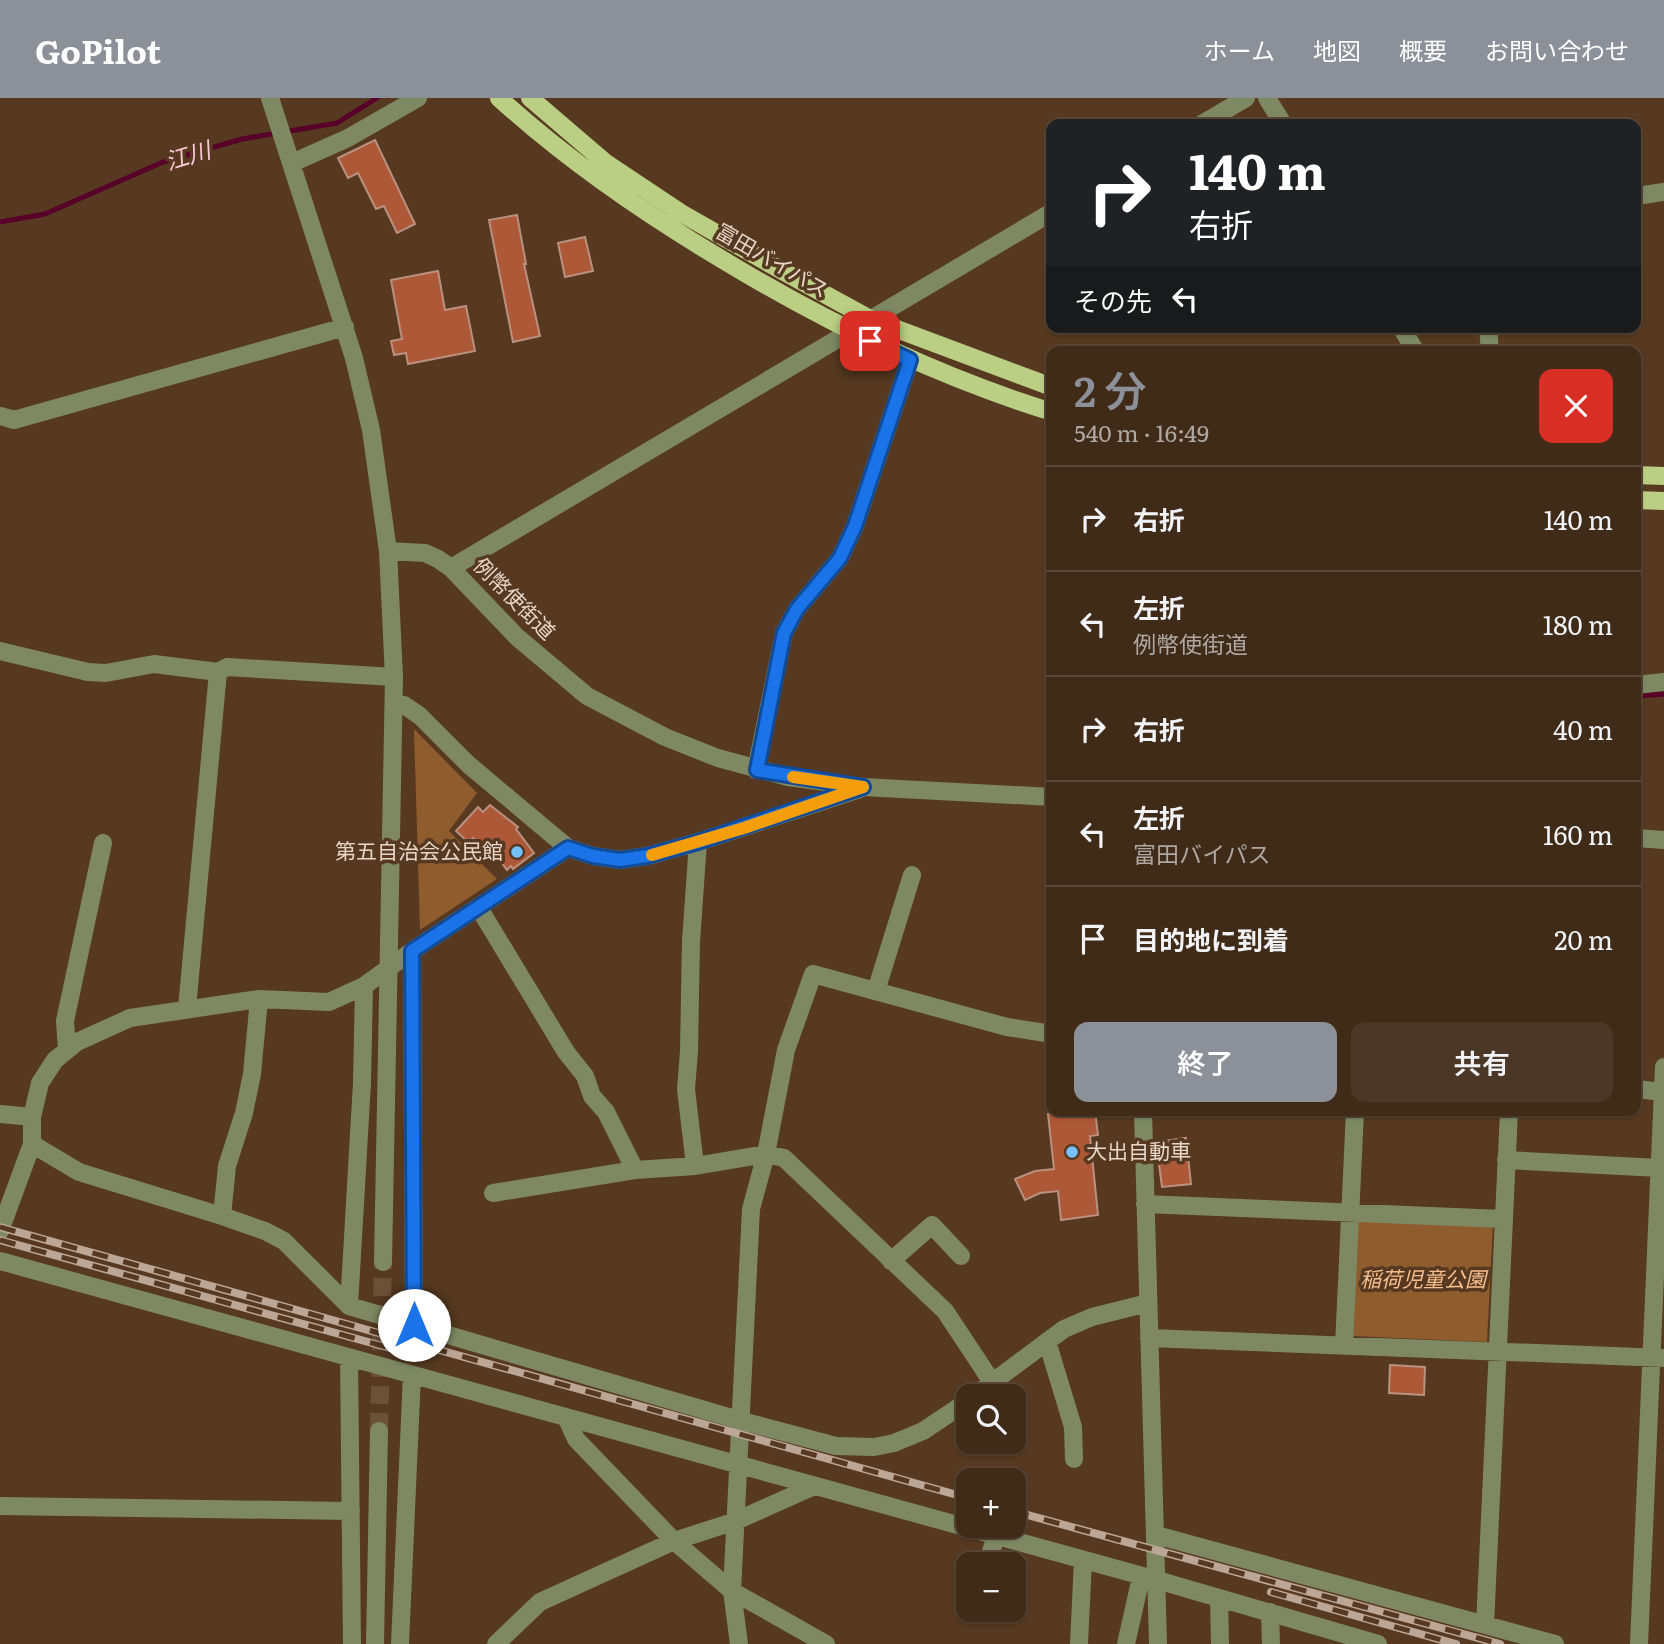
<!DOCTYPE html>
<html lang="ja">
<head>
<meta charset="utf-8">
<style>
  :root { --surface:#402b18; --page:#4b3725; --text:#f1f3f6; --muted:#aea7a2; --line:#594737; --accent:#8c9099 }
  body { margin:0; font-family:Literata,"Noto Sans JP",serif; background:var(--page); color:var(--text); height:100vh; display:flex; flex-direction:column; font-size:26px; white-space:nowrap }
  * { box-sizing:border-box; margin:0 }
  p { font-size:23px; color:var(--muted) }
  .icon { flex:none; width:38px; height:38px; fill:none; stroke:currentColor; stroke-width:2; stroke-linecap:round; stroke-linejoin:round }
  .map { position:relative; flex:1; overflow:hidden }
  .panel { position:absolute; left:1046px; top:248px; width:595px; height:770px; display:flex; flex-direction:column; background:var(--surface); border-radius:14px; box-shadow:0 2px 5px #0004,0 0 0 2px var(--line) }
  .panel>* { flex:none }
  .top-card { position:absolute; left:1046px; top:21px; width:595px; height:214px; border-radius:14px; box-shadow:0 2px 5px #0004,0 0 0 2px var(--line); background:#202124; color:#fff; overflow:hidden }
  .controls { position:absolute; left:956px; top:1286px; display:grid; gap:14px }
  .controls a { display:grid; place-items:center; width:70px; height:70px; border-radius:14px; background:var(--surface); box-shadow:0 2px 5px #0004,0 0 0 2px var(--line); font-size:35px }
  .pin { position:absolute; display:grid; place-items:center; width:60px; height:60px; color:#fff; margin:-30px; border-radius:14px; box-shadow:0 4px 10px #0006 }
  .me { position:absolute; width:77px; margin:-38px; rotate:0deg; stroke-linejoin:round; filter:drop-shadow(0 0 5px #0008) }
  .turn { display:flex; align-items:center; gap:24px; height:147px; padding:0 28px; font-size:32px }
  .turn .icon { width:91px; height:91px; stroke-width:2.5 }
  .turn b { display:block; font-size:49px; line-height:60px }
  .then { display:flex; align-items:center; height:66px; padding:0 28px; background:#0003; gap:14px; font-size:26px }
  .round { display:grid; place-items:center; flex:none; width:74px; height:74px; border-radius:14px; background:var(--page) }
  .summary { display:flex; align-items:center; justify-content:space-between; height:119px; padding:0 28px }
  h1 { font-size:42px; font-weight:600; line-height:52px; color:var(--accent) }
  .primary-button { display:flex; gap:14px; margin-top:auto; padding:14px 28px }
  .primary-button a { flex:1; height:80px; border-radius:14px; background:var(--accent); color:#fff; font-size:28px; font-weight:600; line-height:80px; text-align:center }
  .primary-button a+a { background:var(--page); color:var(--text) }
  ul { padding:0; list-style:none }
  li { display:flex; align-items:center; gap:21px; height:105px; padding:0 28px; border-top:2px solid var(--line) }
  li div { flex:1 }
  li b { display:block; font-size:26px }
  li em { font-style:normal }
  header { display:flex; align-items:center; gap:42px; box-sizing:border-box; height:98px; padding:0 35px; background:var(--accent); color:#fff }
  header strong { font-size:33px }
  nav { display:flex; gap:38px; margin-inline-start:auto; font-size:24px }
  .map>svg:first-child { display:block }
  .green { fill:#8f5c2d }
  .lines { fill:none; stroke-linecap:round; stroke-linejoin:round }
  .stream { stroke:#580029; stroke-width:5 }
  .building { fill:#ad5837; stroke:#ba9081; stroke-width:2 }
  .minor-tunnel { stroke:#6c5139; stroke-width:18; stroke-dasharray:18 9; stroke-linecap:butt }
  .minor { stroke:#7e8964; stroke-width:18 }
  .major { stroke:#bacf83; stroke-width:18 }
  .rail-casing { stroke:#bca695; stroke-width:8 }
  .rail { stroke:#563920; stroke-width:5; stroke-dasharray:16; stroke-linecap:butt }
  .route-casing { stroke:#114b97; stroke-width:18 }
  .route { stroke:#1a73e8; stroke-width:12 }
  .slow { stroke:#f59e0b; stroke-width:12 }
  .poi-dot { fill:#75c0f6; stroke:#563920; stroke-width:2.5 }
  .labels { text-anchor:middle; stroke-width:7; stroke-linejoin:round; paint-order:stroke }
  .street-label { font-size:21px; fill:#e8d6c8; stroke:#563920 }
  .poi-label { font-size:21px; fill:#e8d6c8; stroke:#563920; text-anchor:end }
  .park-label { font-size:21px; font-style:italic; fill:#f5bd8d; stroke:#563920 }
  .water-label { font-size:23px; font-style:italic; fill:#fbc8d5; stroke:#563920 }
</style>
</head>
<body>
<header>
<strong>GoPilot</strong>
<nav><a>ホーム</a><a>地図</a><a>概要</a><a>お問い合わせ</a></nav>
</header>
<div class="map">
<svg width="1664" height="1546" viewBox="0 0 1664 1546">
  <rect width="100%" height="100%" fill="#563920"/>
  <path class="green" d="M 414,631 L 477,695 L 449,733 L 497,781 L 420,832 Z
    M 1358,1120 L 1493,1126 L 1487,1244 L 1353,1238 Z"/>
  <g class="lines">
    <path class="stream" d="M 0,124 L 45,116 L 163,64 L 242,41 L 337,25 L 377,0
      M 1636,598 L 1664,596"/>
  </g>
  <path class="building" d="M 375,42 L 415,126 L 397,135 L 384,108 L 376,111 L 358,75 L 348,80 L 338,60 Z
    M 517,117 L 526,166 L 524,166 L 540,238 L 513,244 L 489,122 Z
    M 585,139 L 593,173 L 565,179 L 558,145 Z
    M 438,173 L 445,212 L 466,208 L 475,253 L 408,266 L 406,255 L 394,257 L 391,243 L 402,241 L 391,182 Z
    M 490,707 L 518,729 L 516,731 L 534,755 L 513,771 L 511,768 L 507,772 L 488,747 L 485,751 L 473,740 L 469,745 L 456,733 L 478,709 L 483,714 Z
    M 1077,1013 L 1095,1013 L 1098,1037 L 1090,1038 L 1098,1117 L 1061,1122 L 1058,1093 L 1040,1095 L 1025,1102 L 1015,1081 L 1035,1073 L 1054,1071 L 1048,1016 Z
    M 1186,1040 L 1191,1086 L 1162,1089 L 1156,1044 Z
    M 1390,1267 L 1425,1269 L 1424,1297 L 1389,1295 Z"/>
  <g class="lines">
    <path class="minor-tunnel" d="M 379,1333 L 383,1164"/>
    <path class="minor" d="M 270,0 L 354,260 L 371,332 L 388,453 L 394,579 L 383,1164
      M 1267,0 L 1283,26
      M 1202,26 L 1246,0
      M 292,65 L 348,40 L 418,0
      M 1636,98 L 1664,94
      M 1401,229 L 1416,254
      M 1488,229 L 1490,254
      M 0,318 L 14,322 L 345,229
      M 388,453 L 425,455 L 438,461 L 451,470 L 517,539 L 587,598 L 665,639 L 718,660 L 788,679 L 863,689 L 1052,699
      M 451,470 L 1052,114
      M 0,553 L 88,574 L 106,575 L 154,566 L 218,574 L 227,569 L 394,579
      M 1636,587 L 1664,584
      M 394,605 L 404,607 L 420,618 L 469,667 L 568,750 L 593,758 L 620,762 L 647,758 L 698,744 L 860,691
      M 756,672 L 784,535 L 797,511 L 840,460 L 855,428 L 910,262
      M 1636,740 L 1664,742
      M 698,744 L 691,843 L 689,953 L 686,991 L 695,1068 L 766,1056 L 784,1060 L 945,1213 L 992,1284
      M 568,750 L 412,853 L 364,888 L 329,904 L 259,901 L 130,920 L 77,944 L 55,962 L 40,985 L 32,1019 L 32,1046 L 79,1074 L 222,1118 L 265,1133 L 284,1143 L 349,1208 L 742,1323 L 836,1348 L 874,1349 L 894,1345 L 923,1333 L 968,1303
      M 479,810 L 566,954 L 585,978 L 592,998 L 606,1014 L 635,1072
      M 412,853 L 414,1228
      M 876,893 L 912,777
      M 187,910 L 218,574
      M 67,952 L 65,923 L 103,745
      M 1636,991 L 1664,994
      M 1143,1013 L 1158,1546
      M 0,1016 L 32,1019
      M 1506,1062 L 1659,1070
      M 493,1095 L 635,1072 L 695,1068
      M 1145,1106 L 1502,1121
      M 222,1118 L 227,1068 L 244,1015 L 252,976 L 259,901
      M 0,1133 L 32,1046
      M 0,1163 L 1157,1482 L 1378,1546
      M 891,1163 L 932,1127 L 961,1158
      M 349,1208 L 362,985 L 364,888
      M 1149,1240 L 1664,1260
      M 1047,1243 L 1073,1329 L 1074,1361
      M 1344,1248 L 1355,1013
      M 349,1259 L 352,1546
      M 974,1298 L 1064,1231 L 1092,1219 L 1148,1205
      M 566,1319 L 576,1341 L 674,1443 L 732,1493 L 826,1546
      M 0,1408 L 351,1413
      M 1156,1437 L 1555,1546
      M 987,1466 L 996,1438
      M 1219,1500 L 1220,1546
      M 1270,1514 L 1271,1546
      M 971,1517 L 973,1512
      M 1485,1527 L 1509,1013
      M 375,1546 L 379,1333
      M 400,1546 L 412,1277
      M 496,1546 L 540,1504 L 674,1443 L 736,1423 L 814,1388
      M 739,1546 L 732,1493 L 751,1111 L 766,1056 L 786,952 L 813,876 L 1007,929 L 1052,936
      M 1079,1546 L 1083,1462
      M 1126,1546 L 1141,1479
      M 1639,1546 L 1664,969"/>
    <path class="major" d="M 499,0 C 567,62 644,115 723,162 C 827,225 935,278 1052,314
      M 530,0 L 606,65 L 681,115 L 786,175 L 870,221 L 1052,289
      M 1636,377 L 1664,378
      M 1636,402 L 1664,403"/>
    <defs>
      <path id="rail" d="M 0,1129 L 968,1400
        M 0,1142 L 408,1255
        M 1013,1413 L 1500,1546
        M 1271,1494 L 1456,1546"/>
    </defs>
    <use href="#rail" class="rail-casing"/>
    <use href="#rail" class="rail"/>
  </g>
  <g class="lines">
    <defs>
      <path id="route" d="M 414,1227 L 412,853 L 568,750 L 593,758 L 620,762 L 647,758 L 698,744 L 863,689 L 757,672 L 784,535 L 797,511 L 840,460 L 855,428 L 910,262 L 870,243"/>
    </defs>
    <use href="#route" class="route-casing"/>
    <use href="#route" class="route"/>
    <path class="slow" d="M 652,757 L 744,730 L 863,689 L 793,679"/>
  </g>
  <g class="poi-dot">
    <circle cx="517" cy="754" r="7"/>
    <circle cx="1072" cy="1054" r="7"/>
  </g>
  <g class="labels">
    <g class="street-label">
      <text transform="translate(772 163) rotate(30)" y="7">富田バイパス</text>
      <text transform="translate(514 501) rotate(45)" y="7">例幣使街道</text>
    </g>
    <g class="poi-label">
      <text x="503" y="761">第五自治会公民館</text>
      <text x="1086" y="1061" text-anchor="start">大出自動車</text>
    </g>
    <g class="park-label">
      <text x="1423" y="1189">稲荷児童公園</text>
    </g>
    <g class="water-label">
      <text transform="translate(188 58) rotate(-17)" y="8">江川</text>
    </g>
  </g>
</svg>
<div class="controls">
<a><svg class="icon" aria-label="search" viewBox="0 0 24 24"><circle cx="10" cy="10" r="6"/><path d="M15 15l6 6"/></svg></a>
<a>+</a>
<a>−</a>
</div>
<div class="pin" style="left:870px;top:243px;background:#d93025"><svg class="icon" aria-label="arrive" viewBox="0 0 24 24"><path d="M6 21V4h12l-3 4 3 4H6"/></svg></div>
<svg class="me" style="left:414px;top:1227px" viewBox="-20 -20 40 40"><circle r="19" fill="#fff"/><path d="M0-13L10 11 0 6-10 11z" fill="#1a73e8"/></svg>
<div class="top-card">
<div class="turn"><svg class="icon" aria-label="right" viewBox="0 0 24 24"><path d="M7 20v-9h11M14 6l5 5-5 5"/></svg><div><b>140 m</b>右折</div></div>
<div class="then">その先<svg class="icon" aria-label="left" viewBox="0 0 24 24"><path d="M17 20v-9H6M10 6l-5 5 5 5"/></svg></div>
</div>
<section class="panel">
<div class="summary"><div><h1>2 分</h1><p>540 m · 16:49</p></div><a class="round" style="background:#d93025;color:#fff"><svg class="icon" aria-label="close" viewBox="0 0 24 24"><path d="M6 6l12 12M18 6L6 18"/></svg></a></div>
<ul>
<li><svg class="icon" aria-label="right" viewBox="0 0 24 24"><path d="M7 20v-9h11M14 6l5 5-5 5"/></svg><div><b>右折</b></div><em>140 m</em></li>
<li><svg class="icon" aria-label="left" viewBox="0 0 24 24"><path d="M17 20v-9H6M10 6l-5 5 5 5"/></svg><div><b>左折</b><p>例幣使街道</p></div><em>180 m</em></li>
<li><svg class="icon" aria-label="right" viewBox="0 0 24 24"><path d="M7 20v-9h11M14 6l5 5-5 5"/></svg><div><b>右折</b></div><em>40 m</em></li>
<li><svg class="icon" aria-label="left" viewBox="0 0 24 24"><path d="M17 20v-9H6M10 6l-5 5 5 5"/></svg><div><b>左折</b><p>富田バイパス</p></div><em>160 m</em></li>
<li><svg class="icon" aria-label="arrive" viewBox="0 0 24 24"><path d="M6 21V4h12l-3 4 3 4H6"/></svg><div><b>目的地に到着</b></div><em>20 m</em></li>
</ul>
<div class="primary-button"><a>終了</a><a>共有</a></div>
</section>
</div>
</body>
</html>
